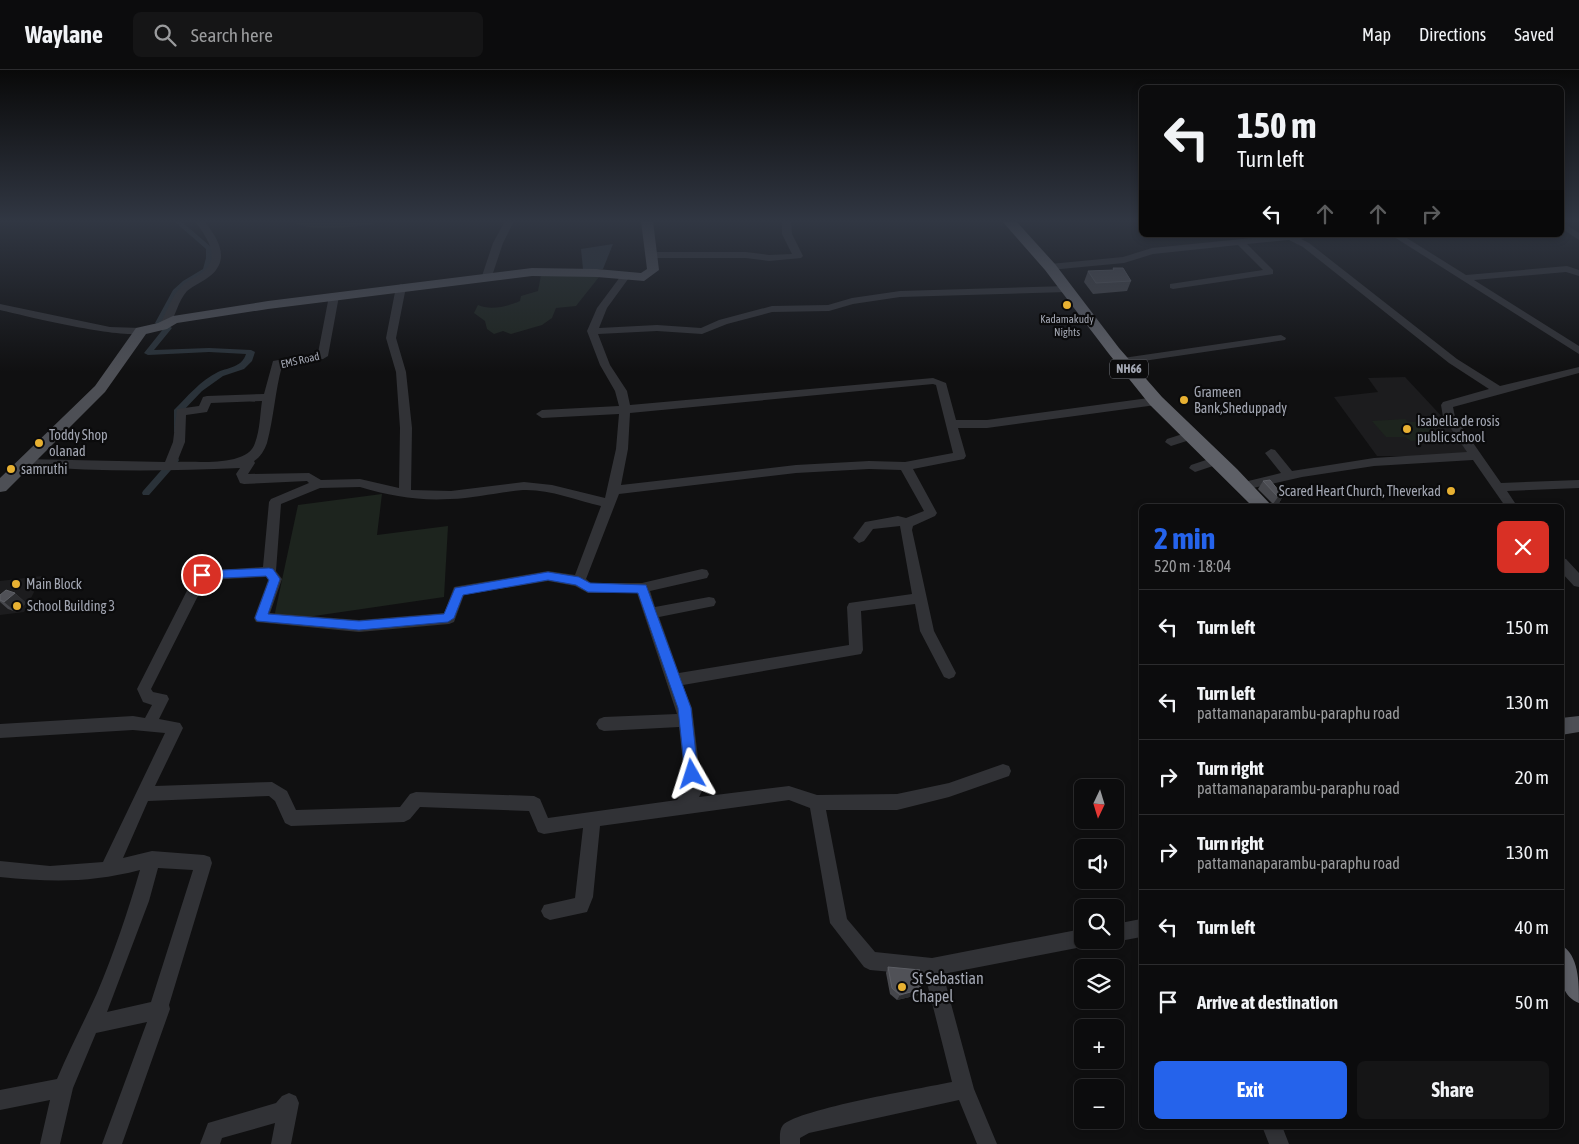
<!DOCTYPE html>
<html lang="en">
<head>
<meta charset="utf-8">
<style>
  :root { --surface:#0c0c0d; --page:#151516; --text:#f1f3f6; --muted:#9a9b9d; --line:#2c2c2e; --accent:#2563eb }
  body { margin:0; font-family:"Asap Condensed",sans-serif; background:var(--page); color:var(--text); height:100vh; display:flex; flex-direction:column; font-size:19px; white-space:nowrap }
  * { box-sizing:border-box; margin:0 }
  p { font-size:16px; color:var(--muted) }
  .icon { flex:none; width:28px; height:28px; fill:none; stroke:currentColor; stroke-width:2; stroke-linecap:round; stroke-linejoin:round }
  .map { position:relative; flex:1; overflow:hidden }
  .sheet { position:absolute; left:1139px; top:434px; width:425px; height:625px; display:flex; flex-direction:column; background:var(--surface); border-radius:8px; box-shadow:0 2px 8px #0003,0 0 0 1px var(--line) }
  .sheet>* { flex:none }
  .top-card { position:absolute; left:1139px; top:15px; width:425px; height:152px; border-radius:8px; box-shadow:0 2px 8px #0003,0 0 0 1px var(--line); background:#0c0c0d; color:var(--text); overflow:hidden }
  .needle { width:32px; rotate:184deg }
  .tools { position:absolute; left:1074px; top:709px; display:grid; gap:10px }
  .tools a { display:grid; place-items:center; width:50px; height:50px; border-radius:8px; background:var(--surface); box-shadow:0 2px 8px #0003,0 0 0 1px var(--line); font-size:25px }
  .pin { position:absolute; display:grid; place-items:center; width:42px; height:42px; color:#fff; margin:-21px; border:2px solid #fff; border-radius:50%; box-shadow:0 1px 5px #0007 }
  .me { position:absolute; width:55px; margin:-28px; rotate:354deg; stroke-linejoin:round; filter:drop-shadow(0 0 4px #0008) }
  .turn { display:flex; align-items:center; gap:18px; height:105px; padding:0 15px; font-size:22px }
  .turn .icon { width:65px; height:65px; stroke-width:2.5 }
  .turn b { display:block; font-size:35px; line-height:42px }
  .lanes { display:flex; align-items:center; height:48px; padding:0 15px; background:#0003; justify-content:center; gap:25px; direction:ltr }
  .lanes .off { opacity:.35 }
  .round { display:grid; place-items:center; flex:none; width:52px; height:52px; border-radius:8px; background:var(--page) }
  .headline { display:flex; align-items:center; justify-content:space-between; height:85px; padding:0 15px }
  h1 { font-size:30px; font-weight:700; line-height:38px; color:var(--accent) }
  .primary-button { display:flex; gap:10px; margin-top:auto; padding:10px 15px }
  .primary-button a { flex:1; height:58px; border-radius:8px; background:var(--accent); color:#fff; font-size:20px; font-weight:700; line-height:58px; text-align:center }
  .primary-button a+a { background:var(--page); color:var(--text) }
  ul { padding:0; list-style:none }
  li { display:flex; align-items:center; gap:15px; height:75px; padding:0 15px; border-top:1px solid var(--line) }
  li div { flex:1 }
  li b { display:block; font-size:19px }
  li em { font-style:normal }
  header { display:flex; align-items:center; gap:30px; box-sizing:border-box; height:70px; padding:0 25px; background:var(--surface); border-bottom:1px solid var(--line) }
  header strong { font-size:24px }
  nav { display:flex; gap:28px; margin-inline-start:auto; font-size:18px }
  .search { width:350px; height:45px; background:var(--page); display:flex; align-items:center; gap:12px; box-sizing:border-box; padding:0 18px; border-radius:8px; color:var(--muted); font-size:19px }
  .map>svg:first-child { display:block }
  .built { fill:#1c1c1e }
  .green { fill:#1d241e }
  .water { fill:#2a3239 }
  .lines { fill:none; stroke-linecap:round; stroke-linejoin:round }
  .canal { fill:#2a3239; fill-rule:evenodd }
  .minor { fill:#313236; fill-rule:evenodd }
  .major { fill:#4d4f55; fill-rule:evenodd }
  .highway { fill:#5e6067; fill-rule:evenodd }
  .wall { fill:#46474c }
  .shaded-wall { fill:#2c2d30 }
  .building { fill:#505157; stroke:#5d5f65 }
  .route { fill:#2563eb; stroke:#184099 }
  .poi-dot { fill:#e8b132; stroke:#0b0b0c; stroke-width:2 }
  .labels { text-anchor:middle; stroke-width:4.5; stroke-linejoin:round; paint-order:stroke }
  .far-poi-label { font-size:11px; fill:#a2a6b2; stroke:#0b0b0c }
  .far-street-label { font-size:11px; fill:#a2a6b2; stroke:#0b0b0c }
  .shield { fill:#0b0b0c; stroke:#757880; stroke-width:1 }
  .shield-label { font-size:12px; font-weight:bold; fill:#a2a6b2 }
  .poi-label { font-size:14px; fill:#a2a6b2; stroke:#0b0b0c; text-anchor:start }
  .near-poi-label { font-size:16px; fill:#a2a6b2; stroke:#0b0b0c; text-anchor:start }
</style>
</head>
<body>
<header>
<strong>Waylane</strong>
<div class="search"><svg class="icon" aria-label="search" viewBox="0 0 24 24"><circle cx="10" cy="10" r="6"/><path d="M15 15l6 6"/></svg>Search here</div>
<nav><a>Map</a><a>Directions</a><a>Saved</a></nav>
</header>
<div class="map">
<svg width="1579" height="1074" viewBox="0 0 1579 1074">
  <rect width="100%" height="100%" fill="#101011"/>
  <path class="built" d="M 1405,307 L 1446,351 L 1470,384 L 1425,386 L 1377,386 L 1334,327 L 1378,322 L 1368,308 Z
    M 42,506 L 24,542 L 0,545 L 0,511 Z"/>
  <path class="green" d="M 290,151 L 376,151 L 370,155 C 343,157 315,163 290,151 Z
    M 541,205 L 599,207 L 576,236 L 556,238 L 552,248 L 542,255 L 511,264 L 503,261 L 494,264 L 487,259 L 485,251 L 474,243 L 478,235 C 491,241 508,236 520,231 L 521,226 L 538,221 Z
    M 1405,349 L 1408,352 L 1427,352 L 1440,369 L 1411,371 L 1405,367 L 1386,367 L 1372,351 Z
    M 382,424 L 377,465 L 448,456 L 444,527 L 273,552 L 298,435 Z"/>
  <path class="water" d="M 613,174 L 603,199 L 583,199 L 581,179 Z"/>
  <g class="lines">
    <path class="canal" d="M 174,151 L 181,151 L 211,177 C 220,205 195,205 181,221 C 172,230 169,242 163,252 L 172,258 L 154,280 L 209,278 L 251,280 L 255,282 L 252,291 L 244,299 L 223,306 L 202,321 L 181,343 L 182,362 L 178,365 L 174,362 L 174,340 C 187,327 201,310 218,302 C 230,297 242,297 246,284 L 209,282 L 148,285 L 144,283 L 164,258 L 155,253 L 173,220 L 183,211 L 203,199 L 206,188 L 206,179 Z
      M 175,387 L 178,388 L 179,390 L 178,392 L 149,425 L 143,425 L 142,423 L 143,421 L 172,388 Z"/>
    <path class="minor" d="M 195,151 L 204,151 C 218,168 231,189 210,206 C 203,212 194,215 187,221 C 178,231 176,245 169,256 L 161,256 L 160,254 C 167,242 171,227 181,217 C 186,211 194,208 200,204 C 223,189 207,168 195,151 Z
      M 505,151 L 514,151 L 503,173 L 491,209 L 483,211 L 481,209 L 493,173 Z
      M 782,151 L 791,151 L 792,164 L 803,186 L 801,188 L 769,191 L 746,188 L 653,188 L 648,185 L 653,182 L 746,182 L 769,185 L 792,184 L 782,164 Z
      M 1561,151 L 1579,163 L 1579,170 L 1561,158 Z
      M 1283,165 L 1315,165 L 1301,169 L 1309,173 L 1457,289 L 1500,316 L 1579,297 L 1579,303 L 1453,337 L 1455,347 L 1501,413 L 1579,410 L 1579,418 L 1507,421 L 1517,436 L 1505,436 L 1473,390 L 1374,396 L 1302,407 L 1244,420 L 1240,419 L 1238,416 L 1240,413 L 1281,403 L 1265,383 L 1271,379 L 1275,380 L 1292,401 L 1374,388 L 1467,382 L 1443,347 L 1441,335 L 1443,332 L 1489,319 L 1449,293 L 1303,177 L 1289,170 L 1247,174 L 1273,200 L 1273,204 L 1173,219 L 1170,218 L 1170,214 L 1263,200 L 1238,175 L 1153,184 L 1124,193 L 1050,200 L 1045,197 L 1050,194 L 1123,187 L 1152,178 Z
      M 1391,165 L 1402,165 L 1466,205 L 1567,196 L 1579,200 L 1579,206 L 1566,202 L 1474,210 L 1579,276 L 1579,284 Z
      M 626,202 L 631,205 L 607,238 L 599,258 L 657,255 L 701,258 L 719,250 L 772,236 L 828,235 L 852,228 L 900,221 L 1067,216 L 1072,219 L 1067,222 L 900,227 L 853,234 L 829,241 L 772,242 L 727,254 L 702,264 L 657,261 L 598,264 L 610,295 L 627,321 L 630,335 L 933,308 L 946,313 L 956,350 L 987,350 L 1156,327 L 1162,331 L 1156,335 L 987,358 L 958,358 L 966,386 L 964,389 L 913,399 L 937,443 L 935,446 L 913,456 L 912,460 L 934,561 L 956,603 L 954,607 L 949,609 L 944,607 L 920,561 L 915,534 L 861,541 L 863,580 L 861,584 L 683,615 L 692,638 L 702,721 L 699,727 L 789,716 L 817,725 L 897,724 L 949,713 L 1003,694 L 1009,696 L 1011,701 L 1009,706 L 949,727 L 897,740 L 826,740 L 847,849 L 875,882 L 932,888 L 1082,859 L 1082,870 L 1090,870 L 1088,874 L 1082,877 L 943,904 L 974,1019 L 997,1074 L 977,1074 L 959,1030 L 809,1063 L 800,1068 L 800,1074 L 780,1074 C 780,1068 779,1060 783,1055 C 799,1039 923,1018 952,1012 L 925,905 L 870,900 L 864,897 L 830,853 L 810,738 L 789,730 L 600,756 L 593,827 L 587,842 L 550,850 L 544,847 L 541,841 L 544,835 L 575,828 L 583,758 L 544,764 L 538,762 L 529,741 L 420,737 L 410,749 L 404,752 L 291,756 L 285,753 L 275,731 L 269,726 L 148,731 L 123,788 L 152,781 L 204,785 L 210,787 L 212,793 L 169,935 L 170,939 L 122,1074 L 102,1074 L 147,952 L 96,963 L 73,1018 L 60,1074 L 40,1074 L 50,1030 L 0,1040 L 0,1020 L 57,1009 C 69,980 84,952 97,923 C 114,883 128,841 140,800 C 90,813 51,812 0,807 L 0,791 L 50,796 L 103,792 L 165,663 L 133,660 L 0,668 L 0,654 L 133,646 L 145,648 L 152,635 L 143,632 L 137,619 L 197,501 L 263,497 L 269,432 L 271,429 L 309,413 L 307,411 L 244,414 L 240,413 L 236,404 L 240,398 C 169,401 99,402 28,396 L 24,395 L 22,392 L 24,389 L 165,392 L 173,372 L 177,339 L 199,336 L 203,327 L 207,326 L 264,324 L 273,291 L 318,283 L 329,226 L 334,223 L 339,226 L 328,286 L 323,289 L 282,296 C 275,321 274,347 267,373 C 265,379 260,388 254,391 L 255,393 L 248,404 L 309,403 L 321,410 L 360,409 L 399,418 L 400,358 L 396,302 L 386,268 L 396,217 L 401,214 L 406,217 L 396,268 L 406,302 L 412,358 L 411,420 L 451,421 L 524,412 L 552,415 L 605,428 L 616,379 L 619,344 L 542,348 L 536,344 L 542,340 L 619,336 L 615,321 L 600,295 L 587,261 L 597,238 L 623,203 ZM 933,314 L 936,315 L 953,383 L 905,392 L 869,391 L 796,395 L 621,415 L 628,379 L 630,343 ZM 262,331 C 260,344 260,360 255,373 C 248,397 198,391 177,392 L 185,372 L 186,345 L 207,342 L 211,333 ZM 869,399 L 901,400 L 924,441 L 906,448 L 898,446 L 865,452 L 853,468 L 859,473 L 864,471 L 873,459 L 900,456 L 912,524 L 849,533 L 847,537 L 849,575 L 679,603 L 659,547 L 714,536 L 716,532 L 714,528 L 709,527 L 655,537 L 650,521 L 707,508 L 709,504 L 707,500 L 702,499 L 642,513 L 591,513 L 586,509 L 619,424 L 796,403 ZM 360,417 C 390,426 419,431 450,429 C 475,428 499,422 523,420 C 549,419 576,430 601,436 L 575,505 L 548,501 L 459,516 L 454,517 L 444,543 L 359,550 L 270,543 L 282,509 L 276,501 L 281,434 L 320,418 ZM 266,507 L 268,510 L 254,548 L 256,552 L 359,562 L 449,554 L 454,552 L 464,525 L 548,511 L 575,516 L 588,523 L 637,523 L 677,644 L 604,647 L 599,649 L 596,654 L 599,659 L 604,661 L 679,657 L 686,719 L 677,730 L 548,748 L 540,729 L 534,726 L 416,722 L 410,724 L 400,737 L 296,740 L 287,721 L 272,712 L 155,716 L 183,658 L 180,653 L 159,649 L 169,629 L 167,625 L 153,622 L 151,619 L 206,510 ZM 158,798 L 193,800 L 151,932 L 107,942 L 149,831 Z
      M 0,234 L 110,257 L 141,258 L 146,261 C 133,273 22,245 0,240 Z
      M 1281,265 L 1286,268 L 1285,270 L 1123,294 L 1118,291 L 1123,288 Z
      M 1192,361 L 1198,365 L 1196,368 L 1171,376 L 1165,372 L 1167,369 Z
      M 1218,386 L 1224,390 L 1222,393 L 1195,402 L 1189,398 L 1191,395 Z
      M 1561,488 L 1566,489 L 1579,503 L 1579,517 L 1574,516 L 1561,502 Z
      M 1141,849 L 1141,867 L 1115,872 L 1110,870 L 1115,870 L 1115,854 Z
      M 289,1023 L 296,1026 L 299,1033 L 291,1074 L 271,1074 L 275,1053 L 222,1068 L 220,1074 L 200,1074 L 208,1053 L 276,1033 L 282,1026 Z
      M 1262,1056 L 1282,1056 L 1289,1074 L 1269,1074 Z"/>
    <path class="major" d="M 641,151 L 653,151 L 659,200 L 644,211 L 597,207 L 532,206 L 268,239 L 177,253 L 167,259 L 146,264 L 105,322 L 6,421 L 0,422 L 0,408 L 95,316 L 136,258 L 158,253 L 173,246 L 268,231 L 532,198 L 597,199 L 641,203 L 647,199 Z
      M 1579,646 L 1579,662 L 1561,665 L 1561,648 Z"/>
    <path class="highway" d="M 1002,151 L 1016,151 L 1055,194 L 1119,278 L 1162,327 L 1237,399 L 1272,436 L 1252,436 L 1150,335 L 1109,284 L 1045,200 Z
      M 1561,875 C 1579,885 1579,912 1579,933 C 1556,924 1561,896 1561,875 Z"/>
  </g>
  <path class="wall" d="M 1113,198 L 1131,211 L 1127,221 L 1093,224 L 1084,212 L 1088,201 L 1113,200 Z
    M 1263,411 L 1283,426 L 1279,433 L 1273,434 L 1258,419 Z
    M 15,523 L 26,533 L 16,542 L 8,539 L 0,532 L 0,525 Z
    M 888,897 L 918,906 L 918,925 L 897,930 L 890,924 L 886,903 Z"/>
  <path class="shaded-wall" d="M 1283,426 L 1279,433 L 1273,434 L 1278,427 Z
    M 15,523 L 26,533 L 16,542 L 4,532 Z
    M 921,919 L 918,925 L 897,930 L 900,925 Z"/>
  <path class="building" d="M 1113,198 L 1123,198 L 1131,211 L 1096,213 L 1088,201 L 1114,200 Z
    M 1270,410 L 1283,426 L 1278,427 L 1263,411 Z
    M 6,520 L 15,523 L 4,532 L 0,530 L 0,525 Z
    M 888,897 L 920,900 L 917,904 L 921,919 L 900,925 L 892,918 Z"/>
  <linearGradient id="sky" x2="0" y2="1"><stop stop-color="#090909"/><stop offset="0.5" stop-color="#313743"/><stop offset="1" stop-color="#313743" stop-opacity="0"/></linearGradient>
  <rect width="1579" height="302" fill="url(#sky)"/>
  <path class="route" d="M 269,498 L 273,499 L 280,509 L 268,544 L 359,551 L 444,544 L 455,518 L 548,502 L 579,507 L 590,513 L 646,515 L 691,638 L 698,704 L 697,708 L 687,708 L 685,704 L 678,638 L 638,523 L 588,522 L 576,515 L 548,510 L 463,525 L 454,548 L 448,552 L 359,560 L 257,551 L 255,548 L 269,510 L 266,506 L 202,509 L 197,505 L 202,501 Z"/>
  <g class="poi-dot">
    <circle cx="1067" cy="235" r="5"/>
    <circle cx="1184" cy="330" r="5"/>
    <circle cx="1407" cy="359" r="5"/>
    <circle cx="39" cy="373" r="5"/>
    <circle cx="11" cy="399" r="5"/>
    <circle cx="1451" cy="421" r="5"/>
    <circle cx="16" cy="514" r="5"/>
    <circle cx="17" cy="536" r="5"/>
    <circle cx="902" cy="917" r="5"/>
  </g>
  <g class="labels">
    <g class="far-poi-label">
      <text x="1067" y="253">Kadamakudy<tspan x="1067" dy="13">Nights</tspan></text>
    </g>
    <g class="far-street-label">
      <text transform="translate(300 290) rotate(-13)" y="4">EMS Road</text>
    </g>
    <rect class="shield" x="1110" y="289.5" width="38" height="19" rx="4"/>
    <g class="shield-label">
      <text x="1129" y="303">NH66</text>
    </g>
    <g class="poi-label">
      <text x="1194" y="327">Grameen<tspan x="1194" dy="16">Bank,Sheduppady</tspan></text>
      <text x="1417" y="356">Isabella de rosis<tspan x="1417" dy="16">public school</tspan></text>
      <text x="49" y="370">Toddy Shop<tspan x="49" dy="16">olanad</tspan></text>
      <text x="21" y="404">samruthi</text>
      <text x="1441" y="426" text-anchor="end">Scared Heart Church, Theverkad</text>
      <text x="26" y="519">Main Block</text>
      <text x="27" y="541">School Building 3</text>
    </g>
    <g class="near-poi-label">
      <text x="912" y="914">St Sebastian<tspan x="912" dy="18">Chapel</tspan></text>
    </g>
  </g>
</svg>
<div class="tools">
<a><svg class="needle" viewBox="-14 -14 28 28"><path d="M0-13l5 13h-10z" fill="#e53935"/><path d="M0 13l5-13h-10z" fill="#9a9b9d"/></svg></a>
<a><svg class="icon" aria-label="sound" viewBox="0 0 24 24"><path d="M4 9h4l5-4v14l-5-4H4zM17 9q2 3 0 6"/></svg></a>
<a><svg class="icon" aria-label="search" viewBox="0 0 24 24"><circle cx="10" cy="10" r="6"/><path d="M15 15l6 6"/></svg></a>
<a><svg class="icon" aria-label="layers" viewBox="0 0 24 24"><path d="M12 4l9 5-9 5-9-5zM3 14l9 5 9-5"/></svg></a>
<a>+</a>
<a>−</a>
</div>
<div class="pin" style="left:202px;top:505px;background:#d93025"><svg class="icon" aria-label="arrive" viewBox="0 0 24 24"><path d="M6 21V4h12l-3 4 3 4H6"/></svg></div>
<svg class="me" style="left:692px;top:704px" viewBox="-20 -20 40 40"><path d="M0-17L14 15 0 8-14 15z" fill="#2563eb" stroke="#fff" stroke-width="4"/></svg>
<div class="top-card">
<div class="turn"><svg class="icon" aria-label="left" viewBox="0 0 24 24"><path d="M17 20v-9H6M10 6l-5 5 5 5"/></svg><div><b>150 m</b>Turn left</div></div>
<div class="lanes"><svg class="icon" aria-label="left" viewBox="0 0 24 24"><path d="M17 20v-9H6M10 6l-5 5 5 5"/></svg><svg class="icon off" aria-label="ahead" viewBox="0 0 24 24"><path d="M12 20V5M6 11l6-6 6 6"/></svg><svg class="icon off" aria-label="ahead" viewBox="0 0 24 24"><path d="M12 20V5M6 11l6-6 6 6"/></svg><svg class="icon off" aria-label="right" viewBox="0 0 24 24"><path d="M7 20v-9h11M14 6l5 5-5 5"/></svg></div>
</div>
<section class="sheet">
<div class="headline"><div><h1>2 min</h1><p>520 m · 18:04</p></div><a class="round" style="background:#d93025;color:#fff"><svg class="icon" aria-label="close" viewBox="0 0 24 24"><path d="M6 6l12 12M18 6L6 18"/></svg></a></div>
<ul>
<li><svg class="icon" aria-label="left" viewBox="0 0 24 24"><path d="M17 20v-9H6M10 6l-5 5 5 5"/></svg><div><b>Turn left</b></div><em>150 m</em></li>
<li><svg class="icon" aria-label="left" viewBox="0 0 24 24"><path d="M17 20v-9H6M10 6l-5 5 5 5"/></svg><div><b>Turn left</b><p>pattamanaparambu-paraphu road</p></div><em>130 m</em></li>
<li><svg class="icon" aria-label="right" viewBox="0 0 24 24"><path d="M7 20v-9h11M14 6l5 5-5 5"/></svg><div><b>Turn right</b><p>pattamanaparambu-paraphu road</p></div><em>20 m</em></li>
<li><svg class="icon" aria-label="right" viewBox="0 0 24 24"><path d="M7 20v-9h11M14 6l5 5-5 5"/></svg><div><b>Turn right</b><p>pattamanaparambu-paraphu road</p></div><em>130 m</em></li>
<li><svg class="icon" aria-label="left" viewBox="0 0 24 24"><path d="M17 20v-9H6M10 6l-5 5 5 5"/></svg><div><b>Turn left</b></div><em>40 m</em></li>
<li><svg class="icon" aria-label="arrive" viewBox="0 0 24 24"><path d="M6 21V4h12l-3 4 3 4H6"/></svg><div><b>Arrive at destination</b></div><em>50 m</em></li>
</ul>
<div class="primary-button"><a>Exit</a><a>Share</a></div>
</section>
</div>
</body>
</html>
